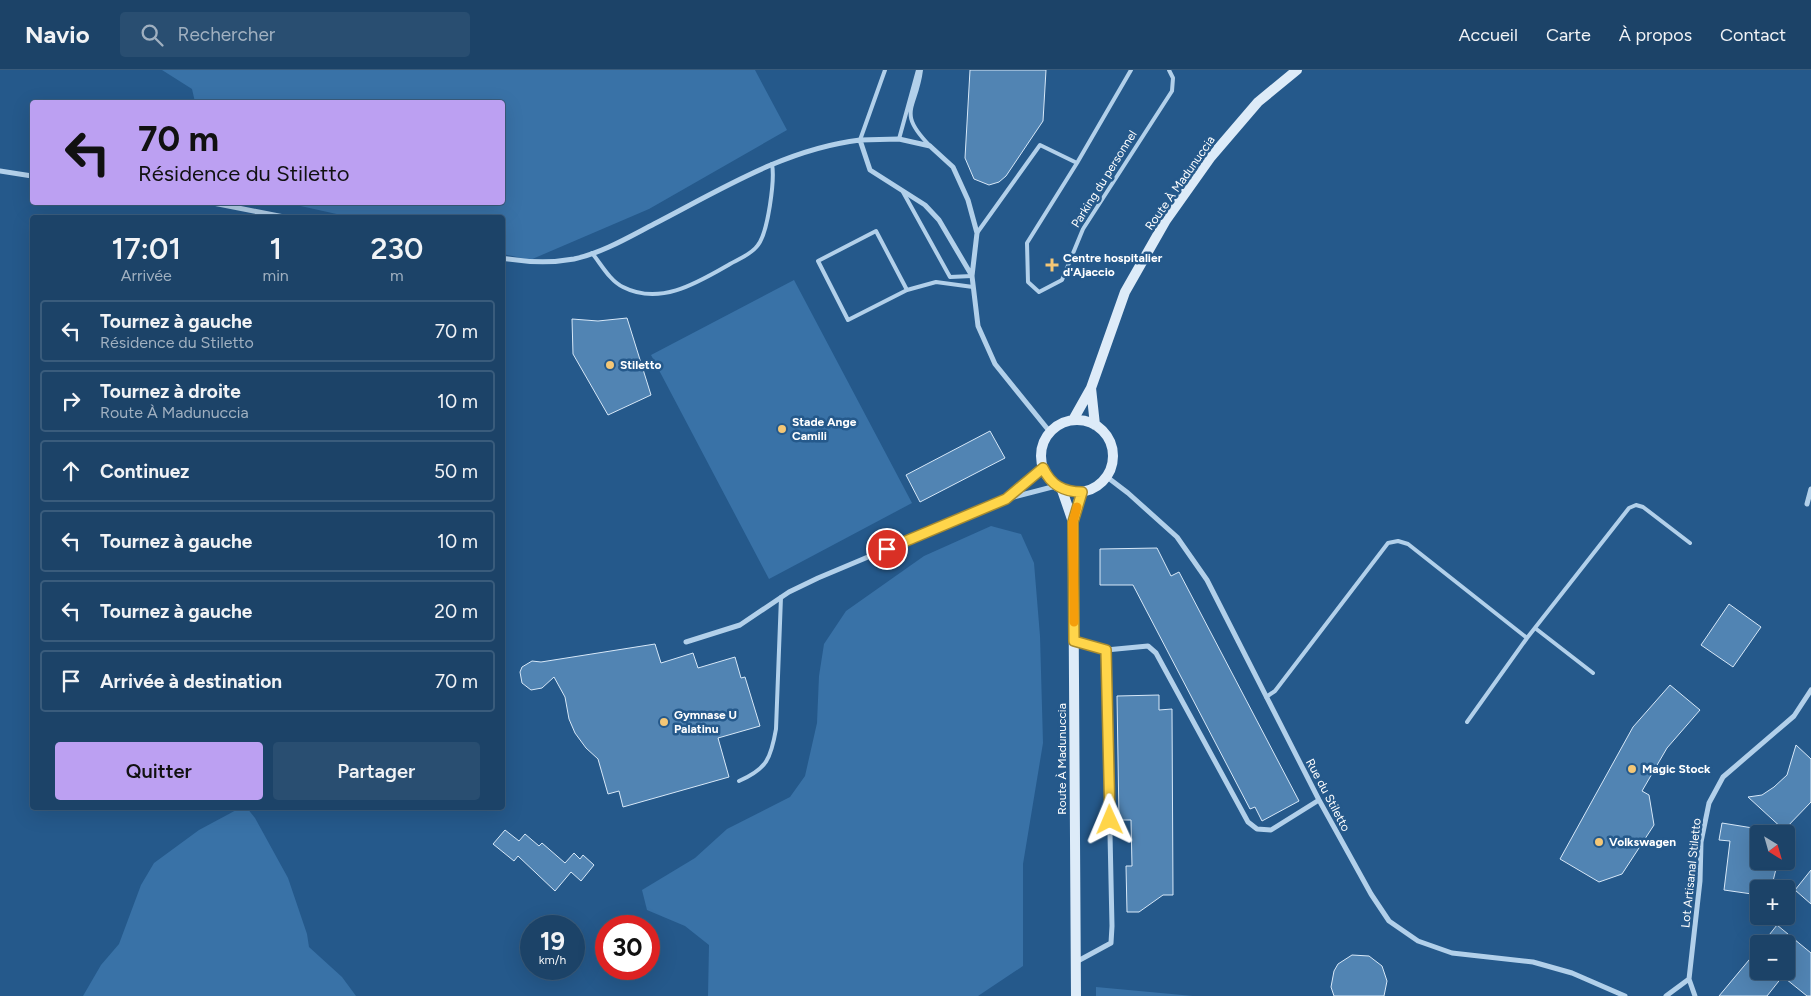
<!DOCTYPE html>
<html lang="fr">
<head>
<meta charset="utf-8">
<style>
  :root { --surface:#1c4368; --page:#294e71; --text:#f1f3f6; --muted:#a0b0c0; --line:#3a5c7c; --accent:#bca0f2 }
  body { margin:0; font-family:Figtree,sans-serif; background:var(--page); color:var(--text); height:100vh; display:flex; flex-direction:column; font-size:19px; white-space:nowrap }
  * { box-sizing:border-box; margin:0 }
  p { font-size:16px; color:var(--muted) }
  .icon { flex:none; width:28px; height:28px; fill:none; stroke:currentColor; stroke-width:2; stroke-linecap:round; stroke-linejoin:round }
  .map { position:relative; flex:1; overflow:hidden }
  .sheet { position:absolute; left:30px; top:145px; width:475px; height:595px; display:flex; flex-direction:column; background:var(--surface); border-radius:5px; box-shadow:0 5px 20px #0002,0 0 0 1px var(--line) }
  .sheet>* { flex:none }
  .banner { position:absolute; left:30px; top:30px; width:475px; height:105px; border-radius:5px; box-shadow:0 5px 20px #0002,0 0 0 1px var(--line); background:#bca0f2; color:#111; overflow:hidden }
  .needle { width:32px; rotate:143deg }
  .fabs { position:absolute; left:1750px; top:755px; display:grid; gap:10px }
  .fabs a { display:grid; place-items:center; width:45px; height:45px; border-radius:5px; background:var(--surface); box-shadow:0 5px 20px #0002,0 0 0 1px var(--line); font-size:25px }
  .speed { position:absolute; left:520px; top:845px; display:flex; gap:10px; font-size:25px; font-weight:700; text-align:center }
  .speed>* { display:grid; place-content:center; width:65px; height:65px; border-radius:50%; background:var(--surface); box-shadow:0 5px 20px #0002,0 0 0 1px var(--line); line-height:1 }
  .speed small { font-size:12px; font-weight:400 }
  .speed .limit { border:8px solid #d22; background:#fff; color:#111 }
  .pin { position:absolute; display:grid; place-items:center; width:42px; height:42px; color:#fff; margin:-21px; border:2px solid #fff; border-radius:50%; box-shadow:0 1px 5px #0007 }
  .me { position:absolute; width:55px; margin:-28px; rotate:359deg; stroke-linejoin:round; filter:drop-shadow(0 0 4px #0008) }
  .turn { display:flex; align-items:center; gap:18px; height:105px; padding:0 25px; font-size:22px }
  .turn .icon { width:65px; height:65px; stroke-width:2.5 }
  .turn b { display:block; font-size:35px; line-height:42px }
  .eta { display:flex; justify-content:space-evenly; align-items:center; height:85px; text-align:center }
  .eta b { font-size:30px; font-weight:600; line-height:35px }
  .action { display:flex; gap:10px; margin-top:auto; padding:10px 25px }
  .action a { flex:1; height:58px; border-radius:5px; background:var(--accent); color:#111; font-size:20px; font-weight:600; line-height:58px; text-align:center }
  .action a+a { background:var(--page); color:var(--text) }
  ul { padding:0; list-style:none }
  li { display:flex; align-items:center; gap:15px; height:62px; margin:0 10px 8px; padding:0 15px; border:2px solid var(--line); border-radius:5px }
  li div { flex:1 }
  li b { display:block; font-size:19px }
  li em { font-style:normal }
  header { display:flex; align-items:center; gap:30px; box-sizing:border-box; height:70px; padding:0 25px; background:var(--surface); border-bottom:1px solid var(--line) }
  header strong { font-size:24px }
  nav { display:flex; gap:28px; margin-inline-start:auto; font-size:18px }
  .search { width:350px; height:45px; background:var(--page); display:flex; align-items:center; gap:12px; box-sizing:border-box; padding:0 18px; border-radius:5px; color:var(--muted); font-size:19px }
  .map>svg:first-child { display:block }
  .green { fill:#3972a7 }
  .building { fill:#5184b3; stroke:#d7e8f8 }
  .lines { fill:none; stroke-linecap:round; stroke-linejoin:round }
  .service { stroke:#b2d0ea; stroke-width:4 }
  .minor { stroke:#b2d0ea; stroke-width:5 }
  .secondary { stroke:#ddebf8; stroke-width:10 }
  .route-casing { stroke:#a68a30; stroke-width:12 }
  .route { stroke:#ffd54a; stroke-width:9 }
  .slow { stroke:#f59e0b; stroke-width:9 }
  .poi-dot { fill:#f4c776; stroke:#25598b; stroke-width:2 }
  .labels { text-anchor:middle; stroke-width:5; stroke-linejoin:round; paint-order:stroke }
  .street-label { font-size:12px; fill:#fff; stroke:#25598b }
  .poi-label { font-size:12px; font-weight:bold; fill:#fff; stroke:#25598b; text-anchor:start }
</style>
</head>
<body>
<header>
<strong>Navio</strong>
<div class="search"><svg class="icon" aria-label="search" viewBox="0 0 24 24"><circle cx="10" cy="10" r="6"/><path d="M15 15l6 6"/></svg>Rechercher</div>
<nav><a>Accueil</a><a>Carte</a><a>À propos</a><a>Contact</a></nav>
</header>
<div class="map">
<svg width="1811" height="926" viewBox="0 0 1811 926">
  <rect width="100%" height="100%" fill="#25598b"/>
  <path class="green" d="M 162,0 L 755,0 L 787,60 L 649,139 L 530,190 L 503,184 L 502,148 L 350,147 L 287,133 L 502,132 L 502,32 L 195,32 L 192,19 Z
    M 794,210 L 912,433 L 769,509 L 651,285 Z
    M 991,456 L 1021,464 L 1034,493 L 1040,566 L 1043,673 L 1023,794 L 1023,896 L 978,926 L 708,926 L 709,875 L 685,856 L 647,840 L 642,820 L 695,788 L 727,759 L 790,727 L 805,706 L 817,653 L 819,606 L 824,574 L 846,541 L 924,486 Z
    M 240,738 L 247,738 L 255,748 L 288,808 L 307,864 L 309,877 L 342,907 L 356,926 L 83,926 L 101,895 L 119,874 L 141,815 L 154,793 L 199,760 Z
    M 1096,917 L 1193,926 L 1096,926 Z"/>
  <path class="building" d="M 970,0 L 1046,0 L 1043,51 L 1006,106 L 999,112 L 989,115 L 974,109 L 965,88 Z
    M 627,248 L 651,325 L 608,345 L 573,284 L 572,249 L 598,251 Z
    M 990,361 L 1005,388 L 920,432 L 906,405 Z
    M 1157,478 L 1171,506 L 1179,502 L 1299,731 L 1262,751 L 1255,737 L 1250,739 L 1133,515 L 1100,515 L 1100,479 Z
    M 1729,534 L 1761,557 L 1733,597 L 1701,575 Z
    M 655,574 L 661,593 L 693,583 L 698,598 L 735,587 L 741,608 L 745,607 L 760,656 L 718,668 L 729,707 L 623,737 L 619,721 L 608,724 L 598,689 L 586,678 L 575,663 L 569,649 L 565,627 L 554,607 L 542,618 L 531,620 L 522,613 L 520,602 L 522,597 L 532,591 L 541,592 Z
    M 1670,615 L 1700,640 L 1667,678 L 1642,721 L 1649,725 L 1654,755 L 1622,804 L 1599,812 L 1560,789 L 1633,657 Z
    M 1159,625 L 1159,640 L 1172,639 L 1173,825 L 1163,825 L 1139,842 L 1127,842 L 1126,796 L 1132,796 L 1131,750 L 1119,750 L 1117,626 Z
    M 1796,675 L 1811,689 L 1811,732 L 1784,760 L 1748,727 L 1762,725 L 1774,717 L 1787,705 Z
    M 1722,753 L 1759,759 L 1759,791 L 1778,791 L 1771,819 L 1759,819 L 1759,825 L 1724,820 L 1730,771 L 1719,770 Z
    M 505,760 L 519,771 L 525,764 L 539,776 L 542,773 L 565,793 L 574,783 L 580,789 L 583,785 L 594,795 L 581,811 L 571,802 L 555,821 L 518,786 L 514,791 L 493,774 Z
    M 1811,800 L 1811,834 L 1795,820 Z
    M 1777,855 L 1811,883 L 1811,926 L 1807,926 L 1786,909 L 1786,902 L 1767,926 L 1719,926 L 1759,878 L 1759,901 L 1786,901 L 1786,874 L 1762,874 Z
    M 1352,885 L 1369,886 L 1382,896 L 1387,911 L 1384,926 L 1334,926 L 1331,917 L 1334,901 L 1338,894 Z"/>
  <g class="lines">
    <path class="service" d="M 921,0 C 916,40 896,41 930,76
      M 1131,0 L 1077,93 L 1027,173 L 1028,212 L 1039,222 L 1062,210 L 1083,159 L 1172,21 L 1173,8 L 1169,0
      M 899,69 L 918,0
      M 860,70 L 885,0
      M 903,122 L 950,207 L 972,206
      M 977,163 L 1040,75 L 1077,93
      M 592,183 C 601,194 610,211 623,217 C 660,236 697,213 730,194 C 739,189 752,184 758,175 C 768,162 775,110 772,94
      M 907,220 L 876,161 L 818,191 L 848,250 L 907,220 L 936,212 L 973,217
      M 1535,558 L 1593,603
      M 1266,627 L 1275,621 L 1388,473 L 1398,471 L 1408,474 L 1527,568
      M 1467,652 L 1527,568 L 1629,438 L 1636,435 L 1643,437 L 1690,473
      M 739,711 C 767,699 771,688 776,659 L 781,527"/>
    <path class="minor" d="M 0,101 L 32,106
      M 208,132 L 289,148
      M 502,188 C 525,192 552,193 574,189 C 602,183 629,167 654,154 C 720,120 785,79 860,70
      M 972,206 L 939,150 L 925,135 L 870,100 L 860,70 L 899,69 L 930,76 L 953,97 L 968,130 L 977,163 L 972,206 L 978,256 L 995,294 L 1050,362
      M 1107,407 L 1128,423 L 1177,467 L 1207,510 L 1319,730 L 1371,824 L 1389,851 L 1418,871 L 1452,883 L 1533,892 L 1572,903 L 1625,926
      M 1008,427 L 1043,398
      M 1807,434 L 1811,419
      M 1074,571 L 1106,580 L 1112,856 L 1111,873 L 1076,892
      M 686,572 L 740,555 L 789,522 L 818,508 L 1006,429 L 1056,416
      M 1106,580 L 1148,576 L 1156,583 L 1248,752 L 1257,759 L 1271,760 L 1319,730
      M 1666,926 L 1689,909
      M 1695,926 L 1689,909 L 1700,811 L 1701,772 L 1709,733 L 1723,707 L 1794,646 L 1811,620"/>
    <path class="secondary" d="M 1091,318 L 1095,355
      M1041 386a36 36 0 1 1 72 0a36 36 0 1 1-72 0Z
      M 1073,350 L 1091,318 L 1125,222 L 1166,150 L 1210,88 L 1258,32 L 1297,0
      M 1062,420 L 1073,452
      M 1076,926 L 1073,452 L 1081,422"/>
  </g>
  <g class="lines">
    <defs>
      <path id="route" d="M 887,479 L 1006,429 L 1043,398 C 1051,415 1063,422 1082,422 L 1073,452 L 1074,571 L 1106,580 L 1110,750"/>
    </defs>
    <use href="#route" class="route-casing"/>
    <use href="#route" class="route"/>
    <path class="slow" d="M 1074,552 L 1073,452 L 1077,437"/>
  </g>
  <g class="poi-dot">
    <path d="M1049.5 187.5h5v5h5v5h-5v5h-5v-5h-5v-5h5z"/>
    <circle cx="610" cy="295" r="5"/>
    <circle cx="782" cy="359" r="5"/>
    <circle cx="664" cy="652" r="5"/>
    <circle cx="1632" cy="699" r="5"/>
    <circle cx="1599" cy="772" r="5"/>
  </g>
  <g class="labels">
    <g class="street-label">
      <text transform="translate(1104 109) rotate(-58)" y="4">Parking du personnel</text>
      <text transform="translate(1180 113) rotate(-55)" y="4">Route À Madunuccia</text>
      <text transform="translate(1062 689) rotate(-90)" y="4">Route À Madunuccia</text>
      <text transform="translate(1328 725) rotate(62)" y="4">Rue du Stiletto</text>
      <text transform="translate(1691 803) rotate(-84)" y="4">Lot Artisanal Stiletto</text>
    </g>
    <g class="poi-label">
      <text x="1063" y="192">Centre hospitalier<tspan x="1063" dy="14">d'Ajaccio</tspan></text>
      <text x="620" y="299">Stiletto</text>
      <text x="792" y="356">Stade Ange<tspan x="792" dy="14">Camili</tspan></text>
      <text x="674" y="649">Gymnase U<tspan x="674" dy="14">Palatinu</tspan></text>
      <text x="1642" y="703">Magic Stock</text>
      <text x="1609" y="776">Volkswagen</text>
    </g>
  </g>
</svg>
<div class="fabs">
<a><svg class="needle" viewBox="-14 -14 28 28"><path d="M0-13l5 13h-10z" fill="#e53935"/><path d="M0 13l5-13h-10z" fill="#a0b0c0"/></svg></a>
<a>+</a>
<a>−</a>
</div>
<div class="speed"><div>19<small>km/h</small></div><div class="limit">30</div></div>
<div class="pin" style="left:887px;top:479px;background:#d93025"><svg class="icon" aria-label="arrive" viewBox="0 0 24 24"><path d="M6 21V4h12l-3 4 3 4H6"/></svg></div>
<svg class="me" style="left:1110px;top:750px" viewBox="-20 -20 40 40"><path d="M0-17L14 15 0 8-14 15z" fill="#ffd54a" stroke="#fff" stroke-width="4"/></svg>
<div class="banner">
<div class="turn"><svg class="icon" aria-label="left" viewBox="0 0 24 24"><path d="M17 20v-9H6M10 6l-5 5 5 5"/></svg><div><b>70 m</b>Résidence du Stiletto</div></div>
</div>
<section class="sheet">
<div class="eta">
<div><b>17:01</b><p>Arrivée</p></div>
<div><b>1</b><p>min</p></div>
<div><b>230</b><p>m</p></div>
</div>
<ul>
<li><svg class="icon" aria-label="left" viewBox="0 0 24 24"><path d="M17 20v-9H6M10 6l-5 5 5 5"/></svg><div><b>Tournez à gauche</b><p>Résidence du Stiletto</p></div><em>70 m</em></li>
<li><svg class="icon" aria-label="right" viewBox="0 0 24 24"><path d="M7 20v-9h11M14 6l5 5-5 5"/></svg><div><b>Tournez à droite</b><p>Route À Madunuccia</p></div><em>10 m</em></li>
<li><svg class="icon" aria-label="ahead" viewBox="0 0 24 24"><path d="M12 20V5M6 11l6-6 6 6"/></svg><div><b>Continuez</b></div><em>50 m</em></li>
<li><svg class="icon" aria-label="left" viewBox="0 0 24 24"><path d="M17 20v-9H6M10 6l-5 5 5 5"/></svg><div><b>Tournez à gauche</b></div><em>10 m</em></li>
<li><svg class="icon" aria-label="left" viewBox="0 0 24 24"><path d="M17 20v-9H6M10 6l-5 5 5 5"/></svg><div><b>Tournez à gauche</b></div><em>20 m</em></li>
<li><svg class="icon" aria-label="arrive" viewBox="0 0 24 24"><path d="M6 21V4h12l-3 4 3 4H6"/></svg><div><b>Arrivée à destination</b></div><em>70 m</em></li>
</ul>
<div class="action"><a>Quitter</a><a>Partager</a></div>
</section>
</div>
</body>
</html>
